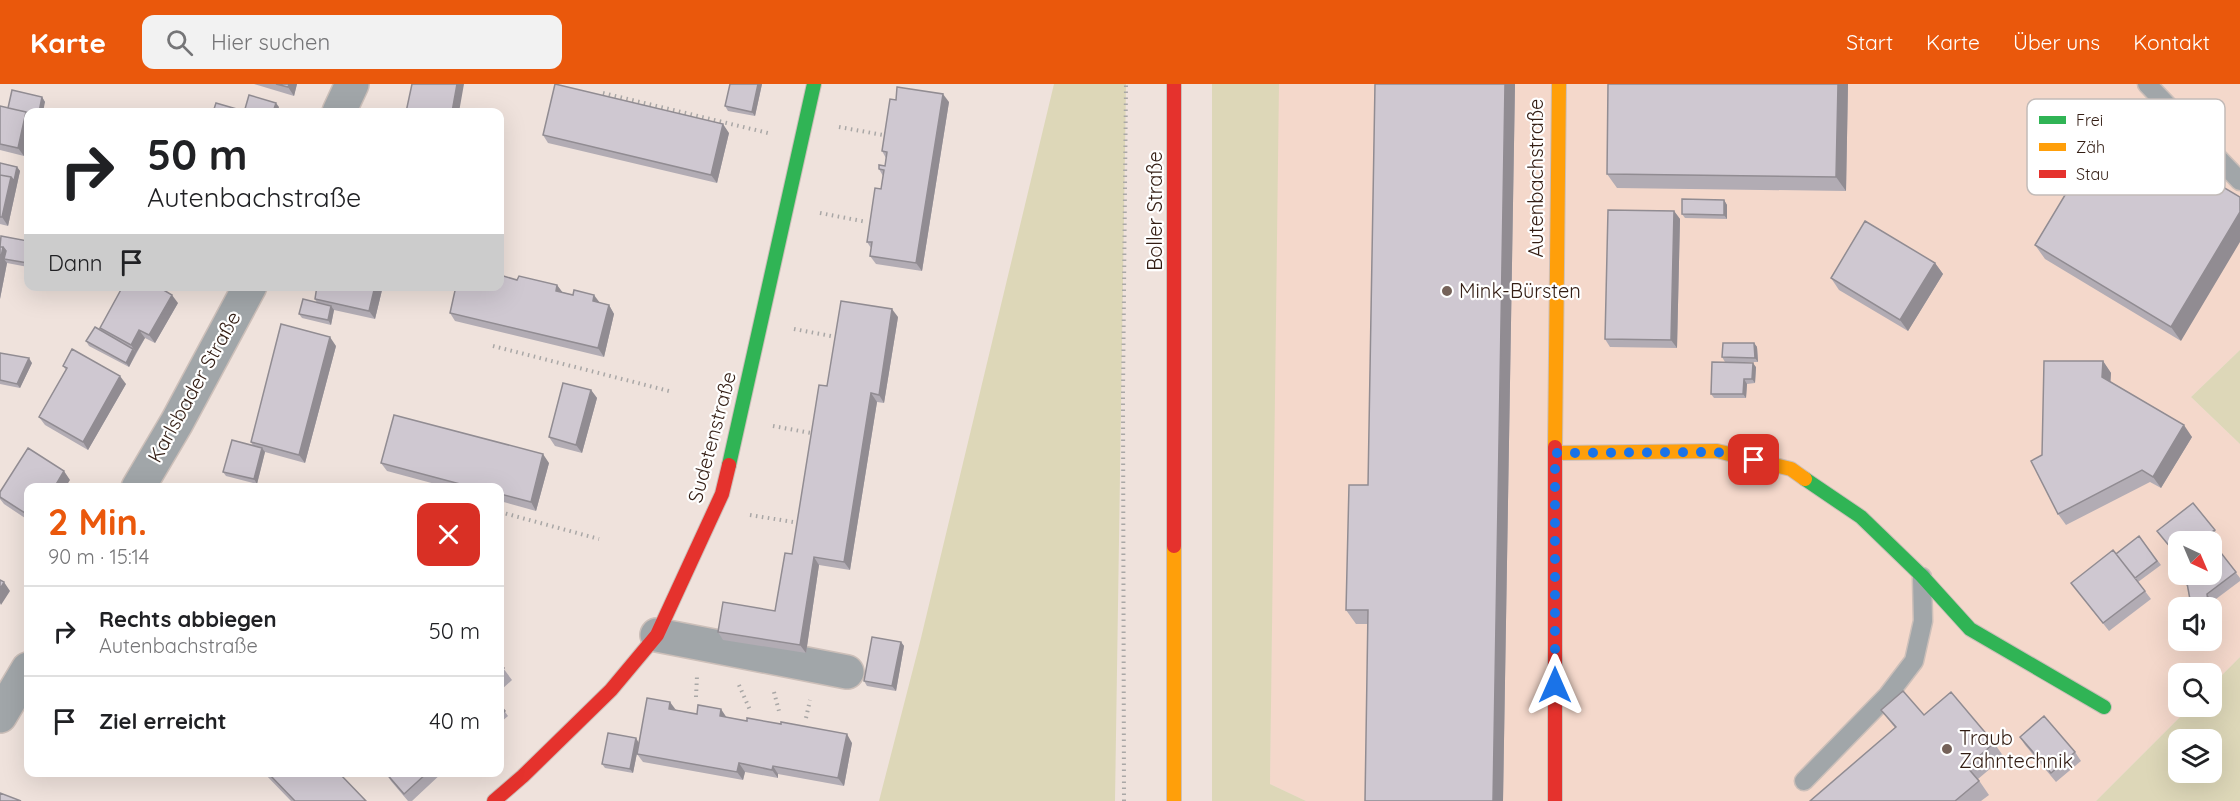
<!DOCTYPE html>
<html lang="de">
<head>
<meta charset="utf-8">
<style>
  :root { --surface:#fff; --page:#f2f2f2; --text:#202124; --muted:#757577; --line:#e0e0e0; --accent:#ea580c }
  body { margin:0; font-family:Quicksand,sans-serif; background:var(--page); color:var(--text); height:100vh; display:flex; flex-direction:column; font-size:22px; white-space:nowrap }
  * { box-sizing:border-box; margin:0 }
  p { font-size:20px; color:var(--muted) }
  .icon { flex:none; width:33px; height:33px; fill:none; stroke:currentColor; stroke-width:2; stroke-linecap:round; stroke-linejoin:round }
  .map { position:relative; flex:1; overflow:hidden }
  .sheet { position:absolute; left:24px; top:399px; width:480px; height:294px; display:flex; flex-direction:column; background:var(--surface); border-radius:12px; box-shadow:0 6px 24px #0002 }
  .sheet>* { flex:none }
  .top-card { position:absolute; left:24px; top:24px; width:480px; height:183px; border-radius:12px; box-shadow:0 6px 24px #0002; background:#fff; color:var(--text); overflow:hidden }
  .needle { width:39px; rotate:136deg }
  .controls { position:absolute; left:2168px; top:447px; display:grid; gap:12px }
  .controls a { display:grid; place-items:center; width:54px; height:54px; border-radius:12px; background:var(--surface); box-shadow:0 6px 24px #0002; font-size:30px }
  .pin { position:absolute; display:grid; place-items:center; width:51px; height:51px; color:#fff; margin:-26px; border-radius:12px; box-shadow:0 3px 9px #0006 }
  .me { position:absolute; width:66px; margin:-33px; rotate:0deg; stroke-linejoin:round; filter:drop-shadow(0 0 4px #0008) }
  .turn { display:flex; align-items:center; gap:21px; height:126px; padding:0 24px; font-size:27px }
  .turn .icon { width:78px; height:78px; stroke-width:2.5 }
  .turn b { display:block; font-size:42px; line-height:51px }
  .then { display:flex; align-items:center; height:57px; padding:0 24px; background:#0003; gap:12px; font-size:22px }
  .round { display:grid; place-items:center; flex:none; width:63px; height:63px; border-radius:12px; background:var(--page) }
  .headline { display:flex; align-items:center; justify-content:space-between; height:102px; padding:0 24px }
  h1 { font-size:36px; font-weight:700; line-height:45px; color:var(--accent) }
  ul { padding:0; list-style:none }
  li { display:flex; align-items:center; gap:18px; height:90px; padding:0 24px; border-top:2px solid var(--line) }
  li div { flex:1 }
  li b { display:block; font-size:22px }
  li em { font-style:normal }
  header { display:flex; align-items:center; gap:36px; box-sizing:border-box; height:84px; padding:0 30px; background:var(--accent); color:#fff }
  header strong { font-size:28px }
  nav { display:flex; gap:33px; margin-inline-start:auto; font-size:21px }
  .search { width:420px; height:54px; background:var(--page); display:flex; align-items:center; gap:15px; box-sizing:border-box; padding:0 21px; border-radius:12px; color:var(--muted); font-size:22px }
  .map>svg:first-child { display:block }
  .built { fill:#f4d8cb; fill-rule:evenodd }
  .green { fill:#ddd7b8; fill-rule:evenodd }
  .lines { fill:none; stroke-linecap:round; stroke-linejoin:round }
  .lane-casing { stroke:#ccbfb9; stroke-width:21 }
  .street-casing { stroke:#ccbfb9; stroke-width:36 }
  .fast-casing { stroke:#ccbfb9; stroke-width:16 }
  .slow-casing { stroke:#ccbfb9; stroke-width:16 }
  .jam-casing { stroke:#ccbfb9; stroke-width:16 }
  .path { stroke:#a9a7a6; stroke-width:4; stroke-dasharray:1.5 4.5; stroke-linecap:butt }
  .lane { stroke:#a1a6a9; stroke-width:18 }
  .street { stroke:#a1a6a9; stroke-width:33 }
  .fast { stroke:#30b455; stroke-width:14 }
  .slow { stroke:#ff9f0a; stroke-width:14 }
  .jam { stroke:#e5322d; stroke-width:14 }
  .wall { fill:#b2acb4; fill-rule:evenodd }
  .shaded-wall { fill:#918c92 }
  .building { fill:#cfc8d1; stroke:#918c92; stroke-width:1.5 }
  .route { stroke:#1a73e8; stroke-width:10; stroke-dasharray:0 18 }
  .poi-dot { fill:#756259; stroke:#fff; stroke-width:2 }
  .labels { text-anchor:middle; stroke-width:4.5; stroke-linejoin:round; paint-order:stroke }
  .street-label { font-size:20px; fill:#331d13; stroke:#fff }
  .poi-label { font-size:20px; fill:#331d13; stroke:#fff; text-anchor:start }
  .key { fill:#fff; stroke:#c2bbb8; stroke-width:1.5 }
  .key-label { font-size:16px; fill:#331d13 }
</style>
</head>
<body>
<header>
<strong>Karte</strong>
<div class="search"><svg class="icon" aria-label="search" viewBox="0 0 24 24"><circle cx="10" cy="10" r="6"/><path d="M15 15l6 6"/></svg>Hier suchen</div>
<nav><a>Start</a><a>Karte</a><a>Über uns</a><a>Kontakt</a></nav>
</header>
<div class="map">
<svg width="2240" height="717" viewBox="0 0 2240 717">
  <rect width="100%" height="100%" fill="#efe2dc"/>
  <path class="built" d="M 1277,0 L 2240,0 L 2240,266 L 2191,313 L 2240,360 L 2240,573 L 2211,602 L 2211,590 L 2178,590 L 2178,622 L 2190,623 L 2096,717 L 1306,717 L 1270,700 ZM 2178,458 L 2211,458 L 2211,490 L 2178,490 ZM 2178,524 L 2211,524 L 2211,556 L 2178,556 Z"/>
  <path class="green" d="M 1054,0 L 1126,0 L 1115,717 L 879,717 L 921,554 Z
    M 1212,0 L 1279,0 L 1270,700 L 1306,717 L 1212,717 Z
    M 2240,266 L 2240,360 L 2191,313 Z
    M 2240,573 L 2240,717 L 2096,717 L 2190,623 L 2211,622 L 2211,602 ZM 2178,656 L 2211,656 L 2211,688 L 2178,688 Z"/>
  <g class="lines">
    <defs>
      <path id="lane" d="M 2147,0 L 2240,97
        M 1804,697 L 1888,611 L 1914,577 L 1923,537 L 1922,493"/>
      <path id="street" d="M 339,28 L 352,0
        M 138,404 L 177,338 L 250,202
        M 657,551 L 847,588
        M 0,632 L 28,585"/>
      <path id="fast" d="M 729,381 L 814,0
        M 1805,395 L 1861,433 L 1922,492 L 1970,545 L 2104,623"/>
      <path id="slow" d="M 1555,363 L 1559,0
        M 1555,369 L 1717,367 L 1791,385 L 1805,395
        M 1174,462 L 1174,717"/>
      <path id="jam" d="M 1174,0 L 1174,462
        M 494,717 L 523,692 L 611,606 L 657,551 L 722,410 L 729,381
        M 1555,717 L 1555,363"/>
    </defs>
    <use href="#lane" class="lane-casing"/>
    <use href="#street" class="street-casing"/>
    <use href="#fast" class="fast-casing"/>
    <use href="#slow" class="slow-casing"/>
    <use href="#jam" class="jam-casing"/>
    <path class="path" d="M 603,9 L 768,49
      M 839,43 L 883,51
      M 820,129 L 867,138
      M 794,245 L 831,252
      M 493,262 L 669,307
      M 773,342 L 811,349
      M 500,428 L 599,455
      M 750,431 L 793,438
      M 739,601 L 750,626
      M 774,608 L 780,631
      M 696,613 L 697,592
      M 806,634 L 810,616
      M 1124,717 L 1123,310 L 1126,0"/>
    <use href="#lane" class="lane"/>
    <use href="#street" class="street"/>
    <use href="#fast" class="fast"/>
    <use href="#slow" class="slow"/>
    <use href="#jam" class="jam"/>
  </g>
  <path class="wall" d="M 254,0 L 297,0 L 294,12 Z
    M 730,0 L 762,0 L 755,32 L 728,27 L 725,22 Z
    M 1375,0 L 1515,0 L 1503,717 L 1368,540 L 1356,540 L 1346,526 L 1368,401 Z
    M 1848,0 L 1846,107 L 1617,104 L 1607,90 Z
    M 42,13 L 45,18 L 28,28 L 28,53 L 24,72 L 0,66 L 0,22 L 8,24 Z
    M 896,16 L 949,18 L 922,187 L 876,180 L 870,172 L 871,164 L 867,158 L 881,105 L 883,92 L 879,85 L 885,82 L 886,74 L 882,67 Z
    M 279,23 L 277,28 L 248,28 L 245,25 Z
    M 2110,36 L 2181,257 L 2045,175 L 2035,161 Z
    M 729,49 L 717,99 L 548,59 L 543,51 Z
    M 0,79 L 17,83 L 20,87 L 8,142 L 0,140 Z
    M 1724,116 L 1727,121 L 1727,135 L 1685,134 L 1682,130 Z
    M 1674,127 L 1680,135 L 1677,264 L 1610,263 L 1605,255 Z
    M 1,152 L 28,157 L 28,183 L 7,179 L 0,215 Z
    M 1935,179 L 1943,190 L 1908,247 L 1839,206 L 1831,194 Z
    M 503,192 L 517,196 L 557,201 L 562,208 L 609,221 L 614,230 L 604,273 L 455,237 L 450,229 Z
    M 317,202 L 383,202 L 375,235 L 334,226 L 331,241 L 302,234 L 299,230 L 317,219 L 315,215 Z
    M 178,219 L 155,259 L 145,254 L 129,283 L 89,262 L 86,257 L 103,248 L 100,244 Z
    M 898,233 L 884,319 L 877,318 L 850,486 L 819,481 L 806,569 L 723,556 L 718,548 L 775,527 L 792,470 L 827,302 Z
    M 1754,259 L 1757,263 L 1758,278 L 1725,278 L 1722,273 Z
    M 336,262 L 305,379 L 265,368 L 257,400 L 226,392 L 223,388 L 253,362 L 251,358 Z
    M 0,269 L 32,279 L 20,304 L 0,300 Z
    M 2103,277 L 2111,289 L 2110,298 L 2192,353 L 2161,404 L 2150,398 L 2066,441 L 2058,430 L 2042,371 Z
    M 63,282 L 126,300 L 88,366 L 45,341 L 39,333 L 66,286 Z
    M 1756,283 L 1755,299 L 1747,300 L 1746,314 L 1714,314 L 1711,310 Z
    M 591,306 L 597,314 L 582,369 L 555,362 L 549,353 Z
    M 381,379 L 549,379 L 536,427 L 500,417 L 500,404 L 450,404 L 387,387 Z
    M 70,396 L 28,404 L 28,436 L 4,420 L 0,415 L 0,408 Z
    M 2193,419 L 2220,454 L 2213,459 L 2240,494 L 2240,497 L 2212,518 L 2214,526 L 2211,527 L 2211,524 L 2193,524 L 2191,521 L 2187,502 L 2177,491 L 2171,483 L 2171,465 L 2157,447 ZM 2178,458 L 2211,458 L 2211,490 L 2178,490 Z
    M 2139,452 L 2161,481 L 2138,498 L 2151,515 L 2109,547 L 2071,499 L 2116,470 Z
    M 901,558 L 904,562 L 896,607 L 867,602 L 864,597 Z
    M 500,580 L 512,596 L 500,607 Z
    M 500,621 L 508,632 L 500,639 Z
    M 676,626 L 697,630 L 727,633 L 852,659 L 844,702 L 778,690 L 778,694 L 745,688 L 743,696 L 643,678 L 637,670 Z
    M 1881,626 L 1924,631 L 1994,659 L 2004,673 L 1978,695 L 1989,711 L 1981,717 L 1810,717 L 1895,644 Z
    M 2020,653 L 2075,668 L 2081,677 L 2056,698 L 2025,661 Z
    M 639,659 L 633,689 L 605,684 L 602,680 Z
    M 263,688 L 338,688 L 366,717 L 291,717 Z
    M 385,688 L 443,688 L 412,717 L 408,717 L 391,697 Z"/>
  <path class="shaded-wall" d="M 289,0 L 297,0 L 294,12 L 288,3 Z
    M 457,0 L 464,0 L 459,28 L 452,28 Z
    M 758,0 L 762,0 L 755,32 L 752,28 Z
    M 1505,0 L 1515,0 L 1503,717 L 1493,717 Z
    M 1838,0 L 1848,0 L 1846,107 L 1836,93 Z
    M 943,10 L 949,18 L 922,187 L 916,179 Z
    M 42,13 L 45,18 L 43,28 L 39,28 Z
    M 276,19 L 279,23 L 277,28 L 273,28 Z
    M 26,28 L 28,31 L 28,53 L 24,72 L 18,64 Z
    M 723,40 L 729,49 L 717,99 L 711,91 Z
    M 17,83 L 20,87 L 8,142 L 2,133 L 11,93 Z
    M 1724,116 L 1727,121 L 1727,135 L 1724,131 Z
    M 1674,127 L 1680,135 L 1677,264 L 1671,256 Z
    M 2240,128 L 2240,158 L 2181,257 L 2171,243 Z
    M 3,163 L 9,172 L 4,175 L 7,179 L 0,215 L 0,178 Z
    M 1935,179 L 1943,190 L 1908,247 L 1900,236 Z
    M 557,201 L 563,209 L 556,207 Z
    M 375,202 L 383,202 L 375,235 L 369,227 Z
    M 172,211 L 178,219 L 155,259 L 149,251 Z
    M 594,211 L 600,219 L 593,217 Z
    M 609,221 L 614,230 L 604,273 L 598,264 Z
    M 331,222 L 334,226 L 331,241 L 328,236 Z
    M 892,225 L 898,233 L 884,319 L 879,311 Z
    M 139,246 L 145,254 L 136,269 L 131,261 Z
    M 330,253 L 336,262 L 305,379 L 299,371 Z
    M 1754,259 L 1757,263 L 1758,278 L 1755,274 Z
    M 133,265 L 136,269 L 129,283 L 126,279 Z
    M 29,274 L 32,279 L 20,304 L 17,300 Z
    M 2103,277 L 2111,289 L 2110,305 L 2102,293 Z
    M 1753,279 L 1756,283 L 1755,299 L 1752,295 Z
    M 120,292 L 126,300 L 88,366 L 83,358 Z
    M 1744,295 L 1747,300 L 1746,314 L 1743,310 Z
    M 591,306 L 597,314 L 582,369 L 576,361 Z
    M 871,309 L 877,318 L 850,486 L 844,478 Z
    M 2184,341 L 2192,353 L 2161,404 L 2153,393 Z
    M 262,364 L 265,368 L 257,400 L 254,395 Z
    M 543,370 L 549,379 L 536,427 L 531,418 Z
    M 64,387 L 70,396 L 65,404 L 54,404 Z
    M 814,473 L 819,481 L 806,569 L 800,561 Z
    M 4,498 L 10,507 L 1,521 L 0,519 L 0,505 Z
    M 2207,510 L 2212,518 L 2214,526 L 2208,518 Z
    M 901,558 L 904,562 L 896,607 L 892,602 Z
    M 670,618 L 676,626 L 669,625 Z
    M 721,625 L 727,634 L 720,632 Z
    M 847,650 L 852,659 L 844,702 L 838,694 Z
    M 636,654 L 639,659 L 633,689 L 630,685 Z
    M 739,679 L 745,688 L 743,696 L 737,688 Z
    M 773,682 L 778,690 L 778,694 L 772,686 Z"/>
  <path class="building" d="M 276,0 L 289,0 L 288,3 Z
    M 412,0 L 457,0 L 452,28 L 406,28 Z
    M 555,0 L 723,40 L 711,91 L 543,51 Z
    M 730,0 L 758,0 L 752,28 L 725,22 Z
    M 1375,0 L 1505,0 L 1493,717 L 1365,717 L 1368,526 L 1346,526 L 1349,401 L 1368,401 Z
    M 1608,0 L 1838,0 L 1836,93 L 1607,90 Z
    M 897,3 L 943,10 L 916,179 L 870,172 L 872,158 L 867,158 L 875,104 L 881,105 L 884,86 L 879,85 L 879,81 L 885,82 L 887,68 L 882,67 L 890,15 L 896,16 Z
    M 12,6 L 42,13 L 39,28 L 28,28 L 28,31 L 26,28 L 8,24 Z
    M 249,11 L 276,19 L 273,28 L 258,28 L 245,25 Z
    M 216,19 L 247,28 L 213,28 Z
    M 0,22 L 26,28 L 18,64 L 0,60 Z
    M 2110,36 L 2240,113 L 2240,128 L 2171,243 L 2035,161 Z
    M 0,79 L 17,83 L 14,97 L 11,93 L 0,91 Z
    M 0,91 L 11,93 L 2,133 L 0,133 Z
    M 1682,115 L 1724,116 L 1724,131 L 1682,130 Z
    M 1608,126 L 1674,127 L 1671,256 L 1605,255 Z
    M 1865,137 L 1935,179 L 1900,236 L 1831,194 Z
    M 1,152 L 28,157 L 28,179 L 4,175 L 6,167 L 3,163 L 0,163 Z
    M 0,163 L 3,163 L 0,178 Z
    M 500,191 L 517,196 L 519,192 L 557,201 L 556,207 L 573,211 L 574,206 L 594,211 L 593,217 L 609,221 L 598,264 L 450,229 L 456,202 L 500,202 Z
    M 123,202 L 157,202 L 172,211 L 149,251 L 139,246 L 131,261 L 100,244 Z
    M 317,202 L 375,202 L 369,227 L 315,215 Z
    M 303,215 L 331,222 L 328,236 L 299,230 Z
    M 841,217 L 892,225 L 879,311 L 871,309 L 844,478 L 814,473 L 800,561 L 718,548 L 723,518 L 775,527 L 785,469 L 792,470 L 819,301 L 827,302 Z
    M 281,240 L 330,253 L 299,371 L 251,358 Z
    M 95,243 L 133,265 L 126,279 L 86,257 Z
    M 1723,259 L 1754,259 L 1755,274 L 1722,273 Z
    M 72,265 L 120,292 L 83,358 L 39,333 L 67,284 L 63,282 Z
    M 0,269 L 29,274 L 17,300 L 0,296 Z
    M 2044,277 L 2103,277 L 2102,293 L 2184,341 L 2153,393 L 2142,386 L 2058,430 L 2031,377 L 2042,371 Z
    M 1712,278 L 1753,279 L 1752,295 L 1744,295 L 1743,310 L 1711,310 Z
    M 563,299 L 591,306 L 576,361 L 549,353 Z
    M 394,331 L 543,370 L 531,418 L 500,410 L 500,404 L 475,404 L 381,379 Z
    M 232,356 L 262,364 L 254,395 L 223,388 Z
    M 28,364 L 64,387 L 54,404 L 28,404 L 28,431 L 0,413 L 0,408 Z
    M 2193,419 L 2215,446 L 2207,451 L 2236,488 L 2207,510 L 2208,518 L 2191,521 L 2187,499 L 2179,490 L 2211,490 L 2211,458 L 2178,458 L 2178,490 L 2171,483 L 2171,464 L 2157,447 Z
    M 2139,452 L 2157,477 L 2135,494 L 2116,470 Z
    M 2113,466 L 2145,507 L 2103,539 L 2071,499 Z
    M 0,496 L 4,498 L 0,505 Z
    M 872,553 L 901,558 L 892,602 L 864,597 Z
    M 500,580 L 504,584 L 500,588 Z
    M 1903,607 L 1924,631 L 1951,608 L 1994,659 L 1967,683 L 1979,697 L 1955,717 L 1810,717 L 1896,643 L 1881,626 Z
    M 647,614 L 670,618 L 669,625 L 697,630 L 698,621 L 721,625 L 720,632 L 747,637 L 747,634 L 781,640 L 781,638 L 847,650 L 838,694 L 773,682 L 772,686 L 739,679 L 737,688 L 637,670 Z
    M 500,621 L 505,627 L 500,632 Z
    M 2044,632 L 2075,668 L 2051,689 L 2020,653 Z
    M 608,649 L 636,654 L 630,685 L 602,680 Z
    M 267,688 L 338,688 L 366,717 L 295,717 Z
    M 385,688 L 428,688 L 404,710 Z
    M 0,709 L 21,717 L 0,717 Z"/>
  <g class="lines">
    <path class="route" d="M 1555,601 L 1555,369 L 1717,368 L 1754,376"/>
  </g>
  <g class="poi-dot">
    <circle cx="1447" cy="207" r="6"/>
    <circle cx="1947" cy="665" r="6"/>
  </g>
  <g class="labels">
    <g class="street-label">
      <text transform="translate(1536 94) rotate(-90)" y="7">Autenbachstraße</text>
      <text transform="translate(1155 127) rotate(-90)" y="7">Boller Straße</text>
      <text transform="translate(194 303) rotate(-61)" y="7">Karlsbader Straße</text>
      <text transform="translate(712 353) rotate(-75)" y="7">Sudetenstraße</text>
    </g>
    <g class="poi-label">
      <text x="1459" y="214">Mink-Bürsten</text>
      <text x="1959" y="661">Traub<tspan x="1959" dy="23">Zahntechnik</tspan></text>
    </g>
  </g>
  <rect x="2027" y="15" width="198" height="96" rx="9" class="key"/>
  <rect x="2039" y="32" width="27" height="8" fill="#30b455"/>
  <rect x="2039" y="59" width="27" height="8" fill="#ff9f0a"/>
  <rect x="2039" y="86" width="27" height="8" fill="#e5322d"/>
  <g class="key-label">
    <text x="2076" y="42">Frei</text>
    <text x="2076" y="69">Zäh</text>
    <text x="2076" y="96">Stau</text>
  </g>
</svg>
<div class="controls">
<a><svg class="needle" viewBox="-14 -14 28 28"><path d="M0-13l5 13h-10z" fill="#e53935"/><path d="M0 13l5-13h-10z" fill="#757577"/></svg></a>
<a><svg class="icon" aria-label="sound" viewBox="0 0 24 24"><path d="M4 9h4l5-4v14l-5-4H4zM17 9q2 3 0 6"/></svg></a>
<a><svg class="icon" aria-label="search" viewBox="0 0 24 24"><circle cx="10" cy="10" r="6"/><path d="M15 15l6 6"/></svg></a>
<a><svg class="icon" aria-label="layers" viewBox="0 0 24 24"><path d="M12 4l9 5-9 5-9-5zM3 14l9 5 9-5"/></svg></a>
</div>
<div class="pin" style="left:1754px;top:376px;background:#d93025"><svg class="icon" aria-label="arrive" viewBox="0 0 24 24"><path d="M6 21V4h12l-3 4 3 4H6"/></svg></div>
<svg class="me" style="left:1555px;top:601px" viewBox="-20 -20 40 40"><path d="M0-17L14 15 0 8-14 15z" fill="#1a73e8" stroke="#fff" stroke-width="4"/></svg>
<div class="top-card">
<div class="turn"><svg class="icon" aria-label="right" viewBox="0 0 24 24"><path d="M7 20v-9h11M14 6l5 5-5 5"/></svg><div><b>50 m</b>Autenbachstraße</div></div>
<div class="then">Dann<svg class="icon" aria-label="arrive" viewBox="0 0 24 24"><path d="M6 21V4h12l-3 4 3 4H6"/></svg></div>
</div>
<section class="sheet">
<div class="headline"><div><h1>2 Min.</h1><p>90 m · 15:14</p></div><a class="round" style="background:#d93025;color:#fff"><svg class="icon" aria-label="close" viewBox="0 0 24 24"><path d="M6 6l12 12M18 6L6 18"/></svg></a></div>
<ul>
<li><svg class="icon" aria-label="right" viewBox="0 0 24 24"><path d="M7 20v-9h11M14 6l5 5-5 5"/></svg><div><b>Rechts abbiegen</b><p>Autenbachstraße</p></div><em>50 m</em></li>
<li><svg class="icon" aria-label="arrive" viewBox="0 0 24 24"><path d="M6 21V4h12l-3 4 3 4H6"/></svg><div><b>Ziel erreicht</b></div><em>40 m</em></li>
</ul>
</section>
</div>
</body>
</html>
